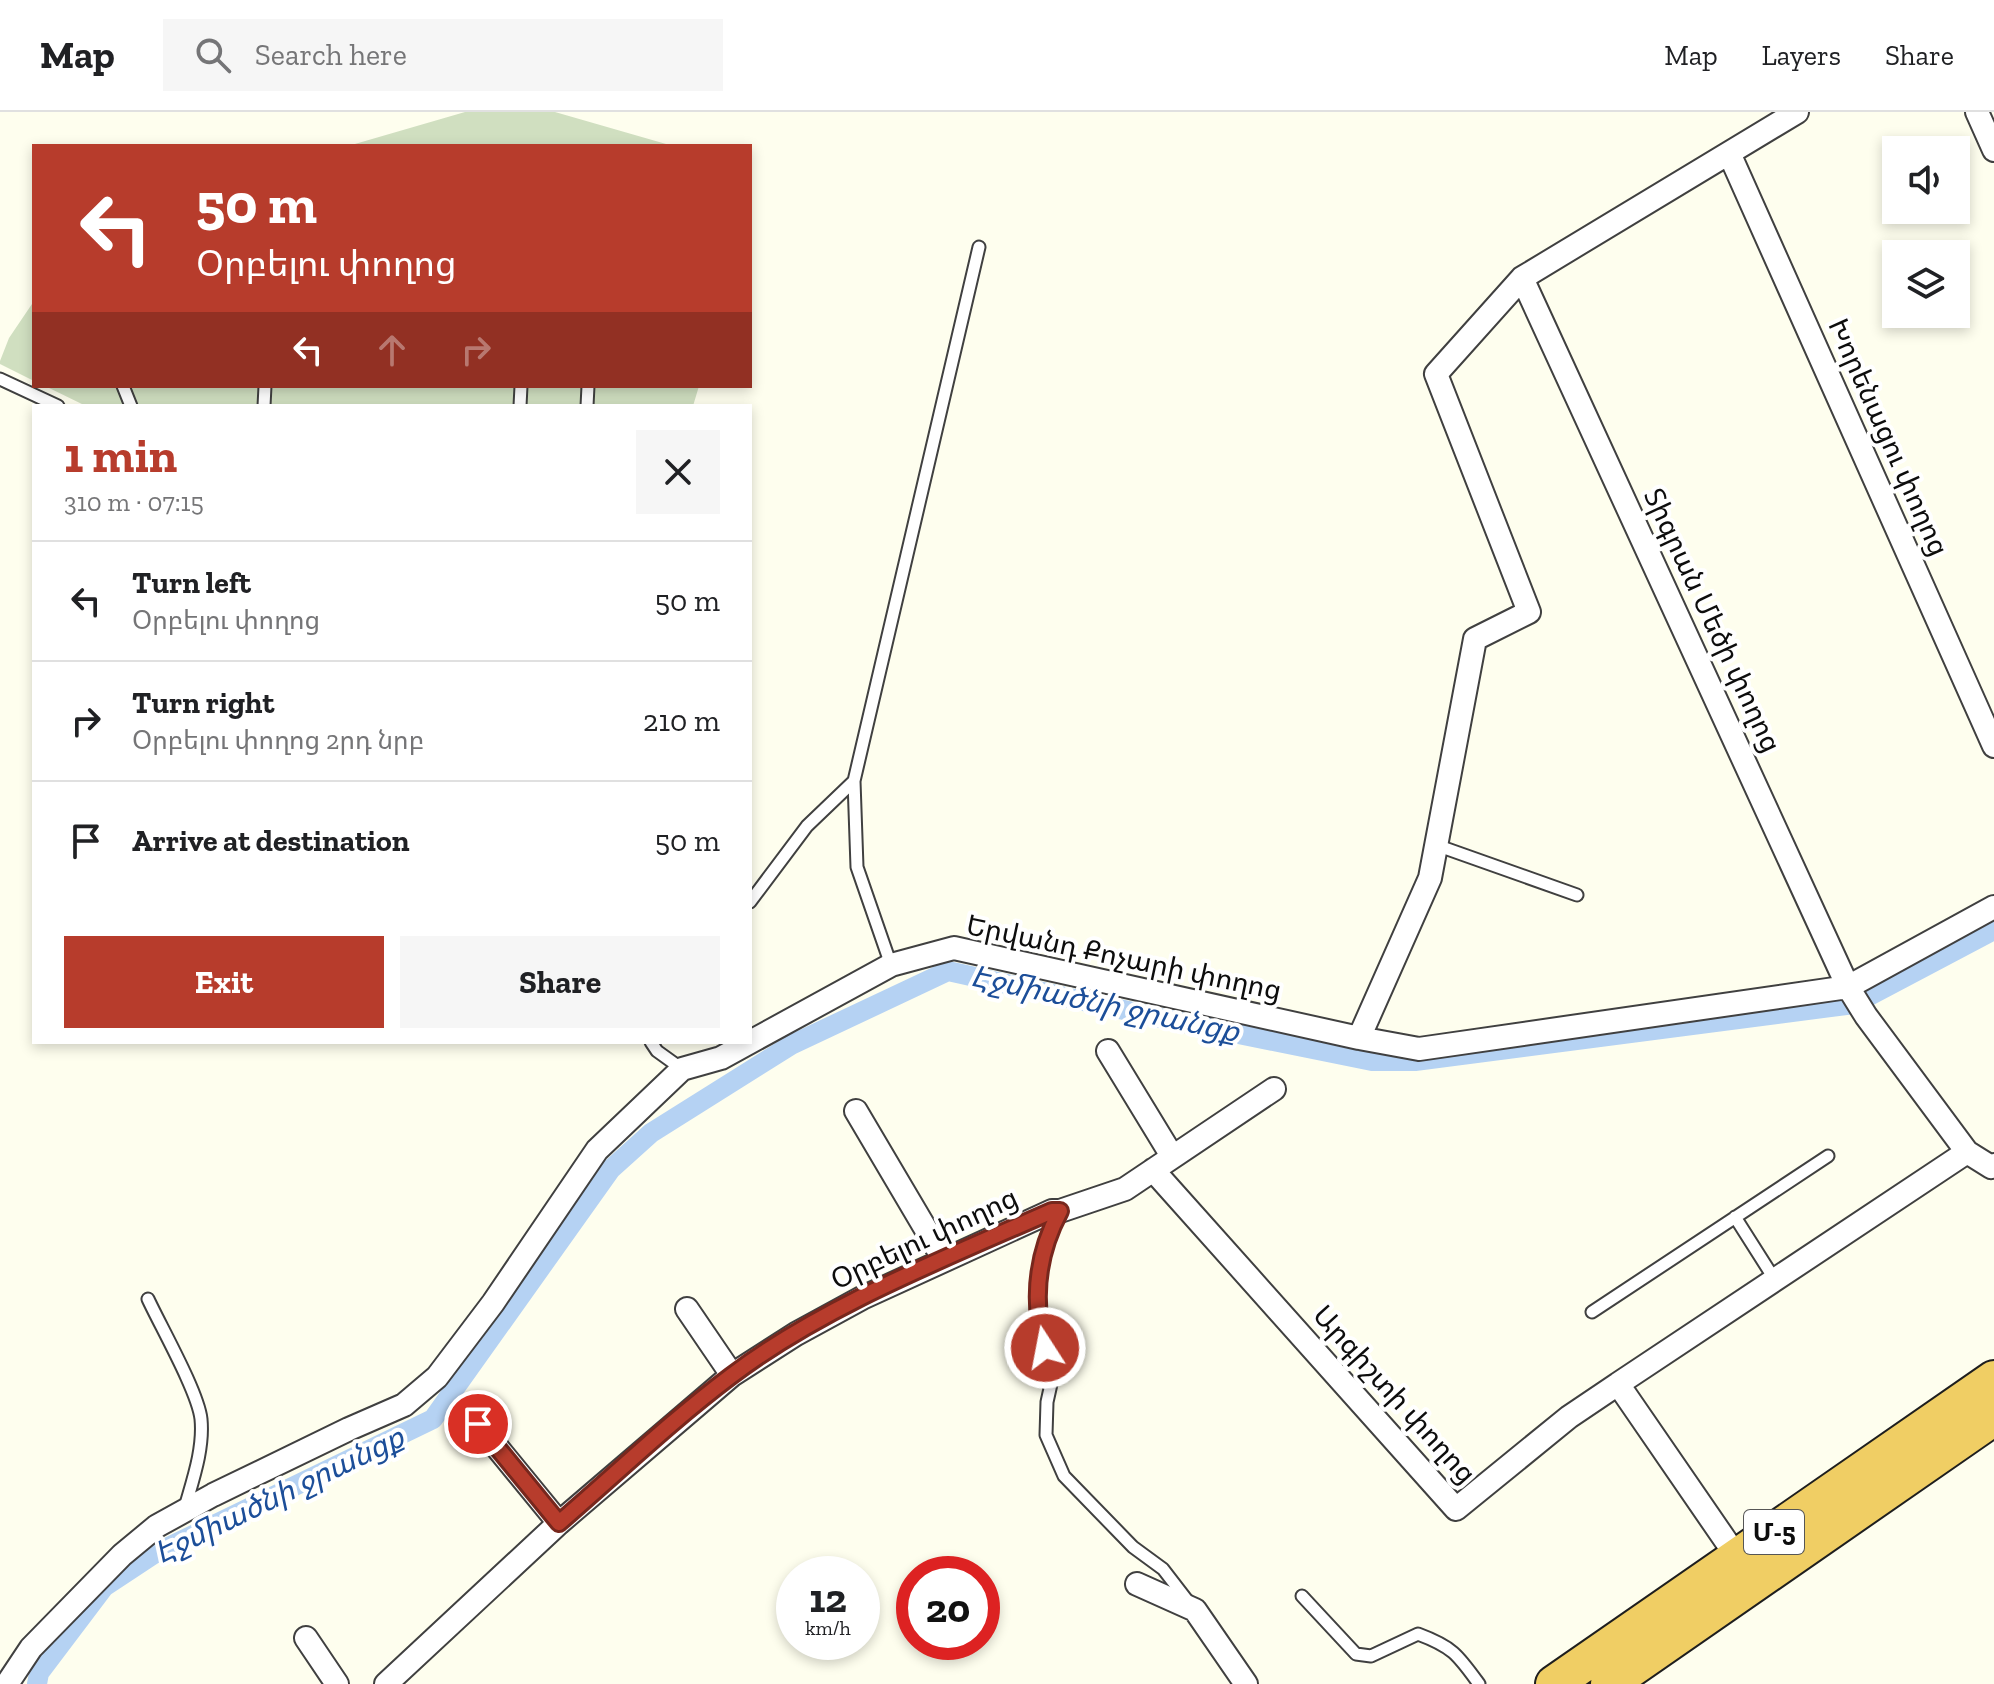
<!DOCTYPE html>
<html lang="en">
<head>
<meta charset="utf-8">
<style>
  :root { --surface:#fff; --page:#f6f6f6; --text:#202124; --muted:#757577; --line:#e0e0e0; --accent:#b73c2c }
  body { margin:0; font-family:"Zilla Slab","Noto Sans Armenian",serif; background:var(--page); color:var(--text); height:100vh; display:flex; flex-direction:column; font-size:30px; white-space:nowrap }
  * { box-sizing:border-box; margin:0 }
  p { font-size:26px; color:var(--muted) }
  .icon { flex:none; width:44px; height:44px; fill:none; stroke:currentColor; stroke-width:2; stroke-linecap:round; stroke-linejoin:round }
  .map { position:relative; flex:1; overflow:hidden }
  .details { position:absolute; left:32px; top:292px; width:720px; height:640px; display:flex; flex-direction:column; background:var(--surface); border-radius:0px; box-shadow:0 4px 12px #0003 }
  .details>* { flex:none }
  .hud { position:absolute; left:32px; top:32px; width:720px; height:244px; border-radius:0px; box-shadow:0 4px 12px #0003; background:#b73c2c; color:#fff; overflow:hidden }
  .fabs { position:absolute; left:1882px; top:24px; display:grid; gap:16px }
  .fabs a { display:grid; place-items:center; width:88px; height:88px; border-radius:0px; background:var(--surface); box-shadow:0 4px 12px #0003; font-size:40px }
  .speed { position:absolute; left:776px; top:1444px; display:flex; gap:16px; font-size:40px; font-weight:700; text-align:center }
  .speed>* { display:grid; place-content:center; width:104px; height:104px; border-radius:50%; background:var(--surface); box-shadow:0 4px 12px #0003; line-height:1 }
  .speed small { font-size:20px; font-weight:400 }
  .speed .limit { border:12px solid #d22; background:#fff; color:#111 }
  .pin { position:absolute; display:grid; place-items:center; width:68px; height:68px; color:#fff; margin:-34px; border:4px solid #fff; border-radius:50%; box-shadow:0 2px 8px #0007 }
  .me { position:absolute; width:88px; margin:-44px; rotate:349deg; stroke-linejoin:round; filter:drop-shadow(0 0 6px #0008) }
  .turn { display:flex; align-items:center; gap:28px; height:168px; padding:0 32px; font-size:36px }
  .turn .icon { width:104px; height:104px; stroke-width:2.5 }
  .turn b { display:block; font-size:56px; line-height:68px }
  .lanes { display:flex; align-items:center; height:76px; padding:0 32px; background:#0003; justify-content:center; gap:40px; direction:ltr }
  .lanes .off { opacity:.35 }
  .round { display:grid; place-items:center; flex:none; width:84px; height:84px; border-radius:0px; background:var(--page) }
  .headline { display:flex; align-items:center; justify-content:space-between; height:136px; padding:0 32px }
  h1 { font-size:48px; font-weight:700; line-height:60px; color:var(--accent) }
  .button { display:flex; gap:16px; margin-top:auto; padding:16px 32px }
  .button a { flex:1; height:92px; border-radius:0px; background:var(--accent); color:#fff; font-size:32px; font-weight:700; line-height:92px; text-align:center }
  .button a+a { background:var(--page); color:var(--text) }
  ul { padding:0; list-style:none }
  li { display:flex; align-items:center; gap:24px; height:120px; padding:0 32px; border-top:2px solid var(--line) }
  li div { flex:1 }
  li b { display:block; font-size:30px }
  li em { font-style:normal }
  header { display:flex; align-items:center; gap:48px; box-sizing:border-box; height:112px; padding:0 40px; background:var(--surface); border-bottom:2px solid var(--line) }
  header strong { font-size:38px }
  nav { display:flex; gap:44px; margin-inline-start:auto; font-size:28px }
  .search { width:560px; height:72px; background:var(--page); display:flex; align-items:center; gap:20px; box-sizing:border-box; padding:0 28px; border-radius:0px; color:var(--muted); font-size:30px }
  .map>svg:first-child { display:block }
  .cemetery { fill:#d0dfc0 }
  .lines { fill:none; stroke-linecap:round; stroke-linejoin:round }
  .canal { stroke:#b5d2f3; stroke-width:20 }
  .service-casing { stroke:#404040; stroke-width:15 }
  .minor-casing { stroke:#404040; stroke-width:26 }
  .trunk-casing { stroke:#1e1e1e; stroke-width:40 }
  .service { stroke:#fff; stroke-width:11 }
  .minor { stroke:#fff; stroke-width:22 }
  .trunk { stroke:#f0ce64; stroke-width:36 }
  .route-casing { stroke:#77271d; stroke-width:20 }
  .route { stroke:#b73c2c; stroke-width:14 }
  .labels { text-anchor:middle; stroke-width:8; stroke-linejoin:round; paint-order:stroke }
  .shield { fill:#fff; stroke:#565656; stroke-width:2 }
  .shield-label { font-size:26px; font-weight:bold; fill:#0d0d0d }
  .street-label { font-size:28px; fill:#0d0d0d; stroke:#fff }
  .water-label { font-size:30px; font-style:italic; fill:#1c4e99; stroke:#fff }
</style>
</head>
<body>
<header>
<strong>Map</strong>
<div class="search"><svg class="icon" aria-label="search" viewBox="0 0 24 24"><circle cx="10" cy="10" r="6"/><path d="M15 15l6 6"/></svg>Search here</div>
<nav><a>Map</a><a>Layers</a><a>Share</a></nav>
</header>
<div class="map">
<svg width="1994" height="1572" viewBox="0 0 1994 1572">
  <rect width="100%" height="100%" fill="#fefeee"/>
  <path class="cemetery" d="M 465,0 L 555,0 L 673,34 L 348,34 Z
    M 34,189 L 34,269 L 0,252 L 0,249 L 9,226 Z
    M 45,274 L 699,274 L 693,294 L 86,294 Z"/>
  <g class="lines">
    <path class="canal" d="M 37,1572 L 39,1561 L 104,1475 L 154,1442 L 433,1307 L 611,1057 L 651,1021 L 791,933 L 948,859 L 1160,906 L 1372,949 L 1415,949 L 1854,892 L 1994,818"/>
    <defs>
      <path id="service" d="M 0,267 L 58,294
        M 123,274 L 131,294
        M 264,294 L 265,274
        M 520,294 L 521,274
        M 587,294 L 588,274
        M 1436,733 L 1577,783
        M 750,790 L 807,714 L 854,669
        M 891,853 L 857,755 L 854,669 L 979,135
        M 651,930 L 657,939 L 682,957
        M 1059,1100 L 1049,1120 L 1040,1151 L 1037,1209 L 1053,1263 L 1047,1290 L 1046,1323 L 1064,1364 L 1133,1435 L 1163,1457 L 1190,1492
        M 1735,1105 L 1775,1168
        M 148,1187 C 161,1215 198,1280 201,1307 C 204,1338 192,1370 184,1399
        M 1592,1200 L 1828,1044
        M 1302,1484 L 1356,1542 L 1371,1544 L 1418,1522 C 1453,1535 1458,1543 1479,1572"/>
      <path id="minor" d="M 1977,0 L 1994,38
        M 1729,41 L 1994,634
        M 1522,166 L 1848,875 L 1866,904 L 1967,1040
        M 1359,926 L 1430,766 L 1475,527 L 1529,500 L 1436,262 L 1522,166 L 1797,0
        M 1108,939 L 1172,1044
        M 856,999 L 944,1148
        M 1153,1058 L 1456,1397 L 1569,1305 L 1618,1272
        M 687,1197 L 732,1263
        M 478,1312 L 559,1411
        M 1737,1445 L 1618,1272 L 1967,1040 L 1991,1055 L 1994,1053
        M 1137,1472 L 1195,1498 L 1246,1572
        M 306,1526 L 337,1572
        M 7,1572 L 31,1536 L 122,1443 L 157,1414 L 213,1383 L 349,1317 L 404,1293 L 437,1265 L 493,1191 L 597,1038 L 682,957 L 721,946 L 891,853 L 954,836 L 1359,926 L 1419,937 L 1848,875 L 1994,795
        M 386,1572 L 559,1411 L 732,1263 L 796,1222 L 862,1186 L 1052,1099 L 1060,1099 L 1125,1077 L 1274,977"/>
      <path id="trunk" d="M 1554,1572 L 1994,1267
        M 1609,1572 L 1994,1305"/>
    </defs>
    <use href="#service" class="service-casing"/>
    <use href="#minor" class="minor-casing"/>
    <use href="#trunk" class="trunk-casing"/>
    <use href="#service" class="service"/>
    <use href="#minor" class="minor"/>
    <use href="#trunk" class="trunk"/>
  </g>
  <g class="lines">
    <defs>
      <path id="route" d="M 478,1312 L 559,1411 C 616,1362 671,1309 731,1264 C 823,1194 946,1146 1052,1099 L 1060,1099 C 1037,1142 1032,1189 1045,1236"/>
    </defs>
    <use href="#route" class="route-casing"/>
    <use href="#route" class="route"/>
  </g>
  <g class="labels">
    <rect class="shield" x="1744" y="1398" width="60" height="44" rx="6"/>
    <g class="shield-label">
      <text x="1774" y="1429">Մ-5</text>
    </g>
    <g class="street-label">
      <text transform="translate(1889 325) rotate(66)" y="10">Խորենացու փողոց</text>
      <text transform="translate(1713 508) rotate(65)" y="10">Տիգրան Մեծի փողոց</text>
      <text transform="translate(1124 845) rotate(12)" y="10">Երվանդ Քոչարի փողոց</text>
      <text transform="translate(924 1126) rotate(-25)" y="10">Օրբելու փողոց</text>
      <text transform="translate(1395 1282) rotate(48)" y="10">Արգիշտի փողոց</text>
    </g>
    <g class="water-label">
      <text transform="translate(1105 892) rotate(12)" y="10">Էջմիածնի ջրանցք</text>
      <text transform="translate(279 1383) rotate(-26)" y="10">Էջմիածնի ջրանցք</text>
    </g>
  </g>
</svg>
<div class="fabs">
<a><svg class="icon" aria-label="sound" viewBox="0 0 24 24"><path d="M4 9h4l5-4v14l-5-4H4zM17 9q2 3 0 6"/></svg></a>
<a><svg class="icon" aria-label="layers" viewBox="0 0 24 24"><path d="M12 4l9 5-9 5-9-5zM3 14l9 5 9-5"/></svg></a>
</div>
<div class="speed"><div>12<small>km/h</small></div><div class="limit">20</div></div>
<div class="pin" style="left:478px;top:1312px;background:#d93025"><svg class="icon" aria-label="arrive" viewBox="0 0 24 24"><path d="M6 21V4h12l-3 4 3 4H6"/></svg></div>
<svg class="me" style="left:1045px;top:1236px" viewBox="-20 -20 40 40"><circle r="17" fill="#b73c2c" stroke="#fff" stroke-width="3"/><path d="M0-11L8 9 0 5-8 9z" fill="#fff"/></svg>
<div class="hud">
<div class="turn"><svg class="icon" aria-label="left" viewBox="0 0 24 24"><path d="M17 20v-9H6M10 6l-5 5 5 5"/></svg><div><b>50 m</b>Օրբելու փողոց</div></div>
<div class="lanes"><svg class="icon" aria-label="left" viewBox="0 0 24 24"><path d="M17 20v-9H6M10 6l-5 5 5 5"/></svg><svg class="icon off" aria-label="ahead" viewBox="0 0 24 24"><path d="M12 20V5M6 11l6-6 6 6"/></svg><svg class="icon off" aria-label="right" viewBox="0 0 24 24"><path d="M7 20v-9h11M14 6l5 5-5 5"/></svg></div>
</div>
<section class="details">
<div class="headline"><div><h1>1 min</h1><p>310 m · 07:15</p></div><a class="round"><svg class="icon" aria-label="close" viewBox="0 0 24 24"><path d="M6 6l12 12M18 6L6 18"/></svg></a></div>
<ul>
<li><svg class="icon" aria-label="left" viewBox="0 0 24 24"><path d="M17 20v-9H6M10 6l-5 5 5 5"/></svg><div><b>Turn left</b><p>Օրբելու փողոց</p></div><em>50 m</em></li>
<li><svg class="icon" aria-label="right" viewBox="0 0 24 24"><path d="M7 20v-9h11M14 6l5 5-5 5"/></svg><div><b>Turn right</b><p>Օրբելու փողոց 2րդ նրբ</p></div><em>210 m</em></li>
<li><svg class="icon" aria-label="arrive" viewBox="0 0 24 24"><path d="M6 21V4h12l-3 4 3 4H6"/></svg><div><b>Arrive at destination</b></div><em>50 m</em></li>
</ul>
<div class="button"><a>Exit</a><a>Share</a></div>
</section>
</div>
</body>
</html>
